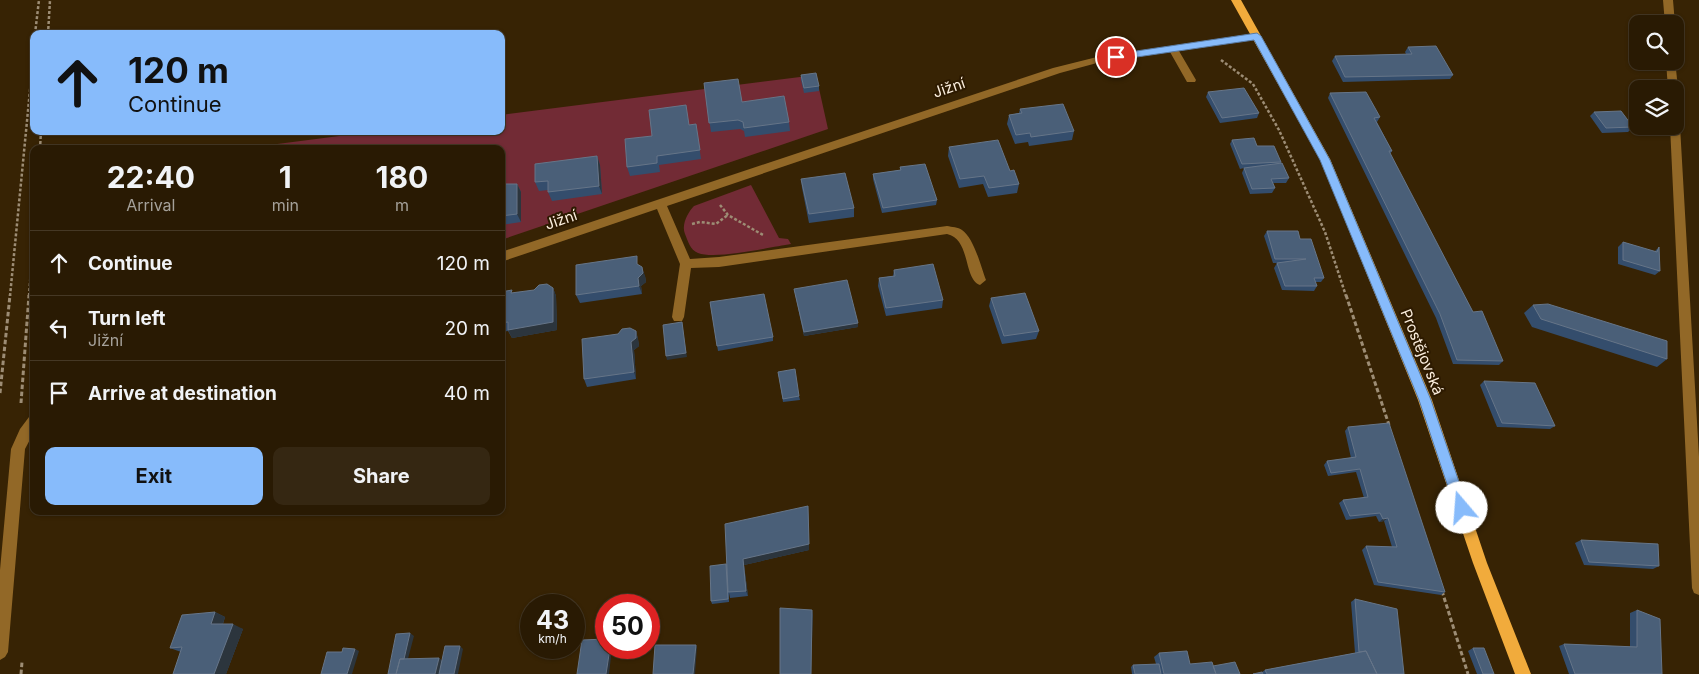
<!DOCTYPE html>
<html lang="en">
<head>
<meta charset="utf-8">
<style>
  :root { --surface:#291a03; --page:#352712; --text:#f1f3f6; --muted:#a5a19a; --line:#453825; --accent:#87bbfb }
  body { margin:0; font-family:Inter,sans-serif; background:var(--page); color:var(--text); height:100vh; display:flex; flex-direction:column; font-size:19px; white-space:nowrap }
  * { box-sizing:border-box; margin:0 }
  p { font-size:16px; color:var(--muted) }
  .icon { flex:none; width:28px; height:28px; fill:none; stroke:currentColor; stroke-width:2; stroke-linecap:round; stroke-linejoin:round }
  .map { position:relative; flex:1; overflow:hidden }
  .drawer { position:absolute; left:30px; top:145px; width:475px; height:370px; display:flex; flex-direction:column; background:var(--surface); border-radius:10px; box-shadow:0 1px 4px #0004,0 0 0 1px var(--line) }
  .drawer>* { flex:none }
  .guide { position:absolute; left:30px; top:30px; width:475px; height:105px; border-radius:10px; box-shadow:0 1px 4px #0004,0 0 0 1px var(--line); background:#87bbfb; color:#111; overflow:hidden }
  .buttons { position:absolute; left:1629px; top:15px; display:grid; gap:10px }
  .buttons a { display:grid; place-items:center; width:55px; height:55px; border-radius:10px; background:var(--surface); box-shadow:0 1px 4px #0004,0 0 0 1px var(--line); font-size:25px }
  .speed { position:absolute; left:520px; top:594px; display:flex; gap:10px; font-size:25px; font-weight:700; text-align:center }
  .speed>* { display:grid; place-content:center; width:65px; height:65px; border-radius:50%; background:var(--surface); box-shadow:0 1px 4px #0004,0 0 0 1px var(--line); line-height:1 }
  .speed small { font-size:12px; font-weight:400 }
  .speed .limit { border:8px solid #d22; background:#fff; color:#111 }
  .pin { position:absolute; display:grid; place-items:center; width:42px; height:42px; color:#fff; margin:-21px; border:2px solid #fff; border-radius:50%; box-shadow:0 1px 5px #0007 }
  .me { position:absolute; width:55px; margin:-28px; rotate:342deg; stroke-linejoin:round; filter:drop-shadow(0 0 4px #0008) }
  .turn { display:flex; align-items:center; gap:18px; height:105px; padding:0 15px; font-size:22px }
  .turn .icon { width:65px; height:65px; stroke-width:2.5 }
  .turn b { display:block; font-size:35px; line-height:42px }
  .eta { display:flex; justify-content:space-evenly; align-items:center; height:85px; text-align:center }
  .eta b { font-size:30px; font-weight:700; line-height:35px }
  .cta { display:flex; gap:10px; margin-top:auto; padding:10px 15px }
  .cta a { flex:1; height:58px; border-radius:10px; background:var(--accent); color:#111; font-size:20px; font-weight:700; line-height:58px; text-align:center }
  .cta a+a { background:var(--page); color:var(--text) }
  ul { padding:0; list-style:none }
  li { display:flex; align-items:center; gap:15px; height:65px; padding:0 15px; border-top:1px solid var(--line) }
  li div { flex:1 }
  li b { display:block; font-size:19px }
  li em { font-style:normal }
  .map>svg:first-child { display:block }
  .green { fill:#722b35 }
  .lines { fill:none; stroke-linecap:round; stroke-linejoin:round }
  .path-far1 { stroke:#9d8d75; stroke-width:2.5; stroke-dasharray:3 2; stroke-linecap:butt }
  .path { stroke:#9d8d75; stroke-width:3; stroke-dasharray:4.5 2.5; stroke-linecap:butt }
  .minor { fill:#926827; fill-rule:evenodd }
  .major { fill:#f1ab3c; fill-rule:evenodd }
  .wall { fill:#344d6c }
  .shaded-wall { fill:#2c353d }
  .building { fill:#4a5f78; stroke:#667588 }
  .route { fill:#87bbfb; stroke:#587aa3 }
  .labels { text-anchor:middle; stroke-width:4; stroke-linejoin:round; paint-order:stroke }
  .street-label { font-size:15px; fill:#fcefde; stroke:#2d1a00 }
</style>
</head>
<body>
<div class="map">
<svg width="1699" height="674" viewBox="0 0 1699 674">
  <rect width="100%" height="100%" fill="#372304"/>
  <path class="green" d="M 816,75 L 828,129 L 501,240 L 501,149 L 239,149 L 378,131 L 501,131 L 501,115 Z
    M 751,185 L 779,238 L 788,239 L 791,244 C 770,247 716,260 698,253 C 690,250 688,241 685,234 C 681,225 688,212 694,206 Z"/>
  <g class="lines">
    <path class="path-far1" d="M 35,34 L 39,0
      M 48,34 L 50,0
      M 1221,60 L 1253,84 L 1279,130 L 1325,232 L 1346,296
      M 40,149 L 41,131
      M 720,205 L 728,215 L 763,235
      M 692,224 L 700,222 L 716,224 L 728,215
      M 10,296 L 34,49
      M 29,296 L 34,228"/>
    <path class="path" d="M 1346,295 L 1389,425
      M 0,393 L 10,295
      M 21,403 L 29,295
      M 1442,591 L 1468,674
      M 21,674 L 22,662"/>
    <path class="minor" d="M 1663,0 L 1673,0 L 1675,24 L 1665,24 Z
      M 1257,33 L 1260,34 L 1260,38 L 1179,51 L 1196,80 L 1195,82 L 1187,82 L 1170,52 L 1097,63 L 1060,73 L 667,206 L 690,259 L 719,257 L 947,226 C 952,227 958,227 962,230 C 974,238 981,267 986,280 L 980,285 C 963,279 971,239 947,234 L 719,267 L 691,268 L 684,317 L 682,321 L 674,321 L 672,317 L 680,264 L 657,209 L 501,262 L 501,252 L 1053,68 L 1097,57 Z
      M 1675,59 L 1678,89 L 1675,92 L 1675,89 L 1668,89 L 1666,61 L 1675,61 Z
      M 1675,122 L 1680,126 L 1699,457 L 1699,595 L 1694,593 L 1692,588 L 1670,126 L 1675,126 Z
      M 34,415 L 34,432 L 25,449 L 8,652 L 5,657 L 0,660 L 0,570 L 11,449 L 20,429 L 29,417 Z"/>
    <path class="major" d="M 1231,0 L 1241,0 L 1330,159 L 1432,400 L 1487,563 L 1531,674 L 1515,674 L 1473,563 L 1418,400 L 1320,159 Z"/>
  </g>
  <path class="wall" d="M 1408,47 L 1453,75 L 1450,79 L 1343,82 L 1332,61 L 1335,56 L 1406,54 L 1405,52 Z
    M 801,75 L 819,86 L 819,91 L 804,93 L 801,80 Z
    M 704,83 L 742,102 L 789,122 L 790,131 L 745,137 L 744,131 L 740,129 L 711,132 Z
    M 1208,92 L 1259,113 L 1257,118 L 1220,123 L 1206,97 Z
    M 1330,93 L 1380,117 L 1377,122 L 1392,151 L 1390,154 L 1473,312 L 1503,361 L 1499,365 L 1453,364 L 1436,318 L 1328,98 Z
    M 1020,109 L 1074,131 L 1072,140 L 1029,146 L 1028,142 L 1015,144 L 1007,124 L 1009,115 L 1019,113 Z
    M 1594,112 L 1633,127 L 1628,132 L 1602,133 L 1590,116 Z
    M 696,124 L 701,159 L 659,165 L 660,172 L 630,176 L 627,167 L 652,136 L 689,125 Z
    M 1232,140 L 1257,146 L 1281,162 L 1281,163 L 1289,178 L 1286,183 L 1273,183 L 1275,188 L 1272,193 L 1250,194 L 1242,173 L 1244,168 L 1240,169 L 1230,144 Z
    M 949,147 L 1010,171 L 1019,184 L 1017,193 L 988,197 L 983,184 L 959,188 L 948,156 Z
    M 597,156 L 600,165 L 602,194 L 552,201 L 548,192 L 548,190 L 539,191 L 535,182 Z
    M 900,167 L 937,200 L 936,205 L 882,213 L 873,179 L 873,174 L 900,170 Z
    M 801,179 L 854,208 L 854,217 L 809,223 L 802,188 Z
    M 501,184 L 517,184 L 521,192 L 521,222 L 501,225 Z
    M 1267,231 L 1300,239 L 1324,278 L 1321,282 L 1315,282 L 1317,286 L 1314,291 L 1282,290 L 1274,268 L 1277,263 L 1278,263 L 1273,263 L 1264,236 Z
    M 1623,242 L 1654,252 L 1659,247 L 1660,271 L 1655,275 L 1618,264 L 1618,247 Z
    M 639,265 L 645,276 L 646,282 L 641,286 L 642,294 L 580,303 L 576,295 Z
    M 894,270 L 943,300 L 942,308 L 886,316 L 878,286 L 879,278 L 893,276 Z
    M 553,288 L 556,296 L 557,330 L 512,338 L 508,331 L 501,332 L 501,292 L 513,293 Z
    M 794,289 L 858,327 L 804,336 Z
    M 991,298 L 1039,331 L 1036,339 L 1002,344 L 989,306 Z
    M 710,302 L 773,337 L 773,341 L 718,351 Z
    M 1533,305 L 1667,359 L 1657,367 L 1532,327 L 1524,313 Z
    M 636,331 L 638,339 L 639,346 L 634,350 L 636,379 L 587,387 L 584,379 Z
    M 778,372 L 799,396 L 800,400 L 783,402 Z
    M 1484,381 L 1555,426 L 1550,429 L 1497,427 L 1480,385 Z
    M 1348,427 L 1445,592 L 1441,595 L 1374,585 L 1362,550 L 1366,546 L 1392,547 L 1384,521 L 1379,522 L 1376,516 L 1346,520 L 1339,503 L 1343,500 L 1364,498 L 1356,472 L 1328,476 L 1324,465 L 1327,461 L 1351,458 L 1345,431 Z
    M 808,506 L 809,550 L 744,565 L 748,596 L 730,598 L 729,593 L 729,602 L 712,604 L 711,601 L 726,564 Z
    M 1581,540 L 1659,566 L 1653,569 L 1584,565 L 1575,543 Z
    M 1355,599 L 1404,674 L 1253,674 L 1262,672 L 1265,670 L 1355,653 L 1351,602 Z
    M 1637,610 L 1662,674 L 1569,674 L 1559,646 L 1564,644 L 1630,647 L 1630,613 Z
    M 215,612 L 225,617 L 223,624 L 243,629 L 226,674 L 173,674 L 181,652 L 170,648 Z
    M 1473,648 L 1494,674 L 1477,674 L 1468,651 Z
    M 1159,653 L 1190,664 L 1213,666 L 1240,674 L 1132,674 L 1131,667 L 1133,665 L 1156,664 L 1154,657 Z"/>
  <path class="shaded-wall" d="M 597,156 L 600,165 L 602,194 L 599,186 Z
    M 517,184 L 521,192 L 521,222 L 517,214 Z
    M 642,267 L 645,276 L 646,282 L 641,286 L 642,294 L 639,286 L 638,278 Z
    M 553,288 L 556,296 L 557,330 L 512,338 L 508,330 Z
    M 682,322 L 687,357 L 667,360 L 666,356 Z
    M 858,323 L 858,327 L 804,336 L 804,332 Z
    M 636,331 L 638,339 L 639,346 L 634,350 L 636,379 L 634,372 L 631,342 Z
    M 808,506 L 809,550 L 744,565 L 748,596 L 746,591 L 743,559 Z
    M 1388,518 L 1384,521 L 1379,522 L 1383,519 Z
    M 812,610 L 813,615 L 811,674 Z
    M 215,612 L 225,617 L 221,629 L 211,624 Z
    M 233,624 L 243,629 L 226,674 L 214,674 Z
    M 410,633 L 414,636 L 404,674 L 400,674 Z
    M 696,645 L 697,647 L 695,674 L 693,674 Z
    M 460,646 L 463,649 L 458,674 L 454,674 Z
    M 610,648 L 612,648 L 609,674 L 606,674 Z
    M 355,649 L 359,651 L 352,674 L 347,674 Z
    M 439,658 L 445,663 L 443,674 L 435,674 Z"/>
  <path class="building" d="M 1436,46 L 1453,75 L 1345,77 L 1335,56 L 1412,54 L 1408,47 Z
    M 816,73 L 819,86 L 804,88 L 801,75 Z
    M 738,79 L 742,102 L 784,96 L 789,122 L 744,128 L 743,122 L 738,120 L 709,123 L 704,83 Z
    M 1244,88 L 1259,113 L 1222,118 L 1208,92 Z
    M 1366,92 L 1380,117 L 1374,118 L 1392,151 L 1389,151 L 1473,312 L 1482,311 L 1503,361 L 1457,360 L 1440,314 L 1330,93 Z
    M 1063,104 L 1074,131 L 1031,137 L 1030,133 L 1016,135 L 1009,115 L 1022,113 L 1020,109 Z
    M 686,105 L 689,125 L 696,124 L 700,150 L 657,156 L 657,163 L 627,167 L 625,139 L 652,136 L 649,110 Z
    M 1621,111 L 1633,127 L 1606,128 L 1594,112 Z
    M 1254,138 L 1257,146 L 1274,146 L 1281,162 L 1242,164 L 1232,140 Z
    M 998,140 L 1010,171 L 1014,170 L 1019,184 L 989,188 L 984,176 L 960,179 L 949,147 Z
    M 597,156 L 599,186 L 548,192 L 548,181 L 535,182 L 535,164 Z
    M 1282,163 L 1289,178 L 1271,179 L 1275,188 L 1252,189 L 1244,168 Z
    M 925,164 L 937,200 L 883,208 L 873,174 L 901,170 L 900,167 Z
    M 845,173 L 854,208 L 809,214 L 801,179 Z
    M 501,184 L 517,184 L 517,214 L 501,216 Z
    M 1267,231 L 1298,231 L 1300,239 L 1311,239 L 1324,278 L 1314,278 L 1317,286 L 1285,286 L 1277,263 L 1306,259 L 1275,259 Z
    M 1623,242 L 1657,252 L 1659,247 L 1660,271 L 1623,260 Z
    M 637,256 L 637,264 L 642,267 L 643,273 L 638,278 L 639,286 L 576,295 L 576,265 Z
    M 933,264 L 943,300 L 886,308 L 879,278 L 895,276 L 894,270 Z
    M 847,280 L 858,323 L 804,332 L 794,289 Z
    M 547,284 L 553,288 L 553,322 L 508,330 L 508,322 L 501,323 L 501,292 L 512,290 L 511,293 L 534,290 L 539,285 Z
    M 1025,293 L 1039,331 L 1004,336 L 991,298 Z
    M 764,294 L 773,337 L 717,346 L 710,302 Z
    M 1548,304 L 1667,341 L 1667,359 L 1541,319 L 1533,305 Z
    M 682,322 L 686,353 L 666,356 L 663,325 Z
    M 630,328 L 636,331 L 636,338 L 631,342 L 634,372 L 584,379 L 582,339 L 618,334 L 622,329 Z
    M 795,369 L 799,396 L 783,399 L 778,372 Z
    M 1484,381 L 1535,383 L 1555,426 L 1502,423 Z
    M 1389,423 L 1445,592 L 1378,582 L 1366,546 L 1397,547 L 1388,518 L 1383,519 L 1380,513 L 1350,516 L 1343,500 L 1368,497 L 1360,469 L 1331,473 L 1327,461 L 1356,457 L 1348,427 Z
    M 808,506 L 809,544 L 743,559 L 746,591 L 728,592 L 725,524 Z
    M 1581,540 L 1658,544 L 1659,566 L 1589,562 Z
    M 726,564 L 728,599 L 711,601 L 710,566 Z
    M 1355,599 L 1397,609 L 1404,674 L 1377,674 L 1366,651 L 1359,652 Z
    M 780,608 L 812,610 L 811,674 L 780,674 Z
    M 1637,610 L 1660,619 L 1662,674 L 1575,674 L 1564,644 L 1637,647 Z
    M 215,612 L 211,624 L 233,624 L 214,674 L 173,674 L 182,647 L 170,648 L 182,615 Z
    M 410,633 L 404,659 L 400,659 L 396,674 L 388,674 L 396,634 Z
    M 606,639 L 606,648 L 610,648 L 606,674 L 577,674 L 582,640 Z
    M 655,645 L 696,645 L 693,674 L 653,674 Z
    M 445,646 L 460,646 L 454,674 L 439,674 Z
    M 343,648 L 355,649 L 347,674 L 321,674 L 327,652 L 342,652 Z
    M 1473,648 L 1484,648 L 1494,674 L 1483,674 Z
    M 1187,651 L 1190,664 L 1212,662 L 1216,674 L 1164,674 L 1159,653 Z
    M 1366,651 L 1377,674 L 1267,674 L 1265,670 Z
    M 439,658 L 435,674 L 396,674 L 400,659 Z
    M 1235,662 L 1240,674 L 1216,674 L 1213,666 Z
    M 1159,664 L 1161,674 L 1135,674 L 1133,665 Z
    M 1262,672 L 1263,674 L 1253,674 Z"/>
  <path class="route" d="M 1257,33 L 1261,36 L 1330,160 L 1431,400 L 1468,508 L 1466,513 L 1462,514 L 1457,513 L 1455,508 L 1419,400 L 1320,160 L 1254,40 L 1116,60 L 1111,57 L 1116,54 Z"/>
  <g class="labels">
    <g class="street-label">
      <text transform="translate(949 88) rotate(-19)" y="5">Jižní</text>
      <text transform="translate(561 220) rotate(-19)" y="5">Jižní</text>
      <text transform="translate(1422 352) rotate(68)" y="5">Prostějovská</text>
    </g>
  </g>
</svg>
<div class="buttons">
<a><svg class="icon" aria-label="search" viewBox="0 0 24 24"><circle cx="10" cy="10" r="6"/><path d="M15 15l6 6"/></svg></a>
<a><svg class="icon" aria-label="layers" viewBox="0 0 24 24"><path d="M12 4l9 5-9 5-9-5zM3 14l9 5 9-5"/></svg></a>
</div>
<div class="speed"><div>43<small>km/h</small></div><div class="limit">50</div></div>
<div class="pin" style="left:1116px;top:57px;background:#d93025"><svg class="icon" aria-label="arrive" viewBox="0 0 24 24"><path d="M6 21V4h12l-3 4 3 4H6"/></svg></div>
<svg class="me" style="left:1462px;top:508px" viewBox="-20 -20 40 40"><circle r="19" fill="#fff"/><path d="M0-13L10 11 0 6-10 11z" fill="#87bbfb"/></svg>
<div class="guide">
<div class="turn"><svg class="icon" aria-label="ahead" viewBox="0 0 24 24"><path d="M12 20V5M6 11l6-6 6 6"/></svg><div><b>120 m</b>Continue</div></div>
</div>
<section class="drawer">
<div class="eta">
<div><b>22:40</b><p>Arrival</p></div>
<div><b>1</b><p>min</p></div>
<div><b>180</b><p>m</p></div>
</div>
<ul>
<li><svg class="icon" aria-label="ahead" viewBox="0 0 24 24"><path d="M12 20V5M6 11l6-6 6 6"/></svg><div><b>Continue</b></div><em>120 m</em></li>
<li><svg class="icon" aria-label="left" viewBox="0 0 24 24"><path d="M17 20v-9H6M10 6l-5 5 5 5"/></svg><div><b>Turn left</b><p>Jižní</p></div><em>20 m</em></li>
<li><svg class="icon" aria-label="arrive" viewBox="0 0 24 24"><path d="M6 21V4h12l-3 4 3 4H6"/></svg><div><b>Arrive at destination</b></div><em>40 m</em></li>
</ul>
<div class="cta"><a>Exit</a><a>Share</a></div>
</section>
</div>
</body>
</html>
